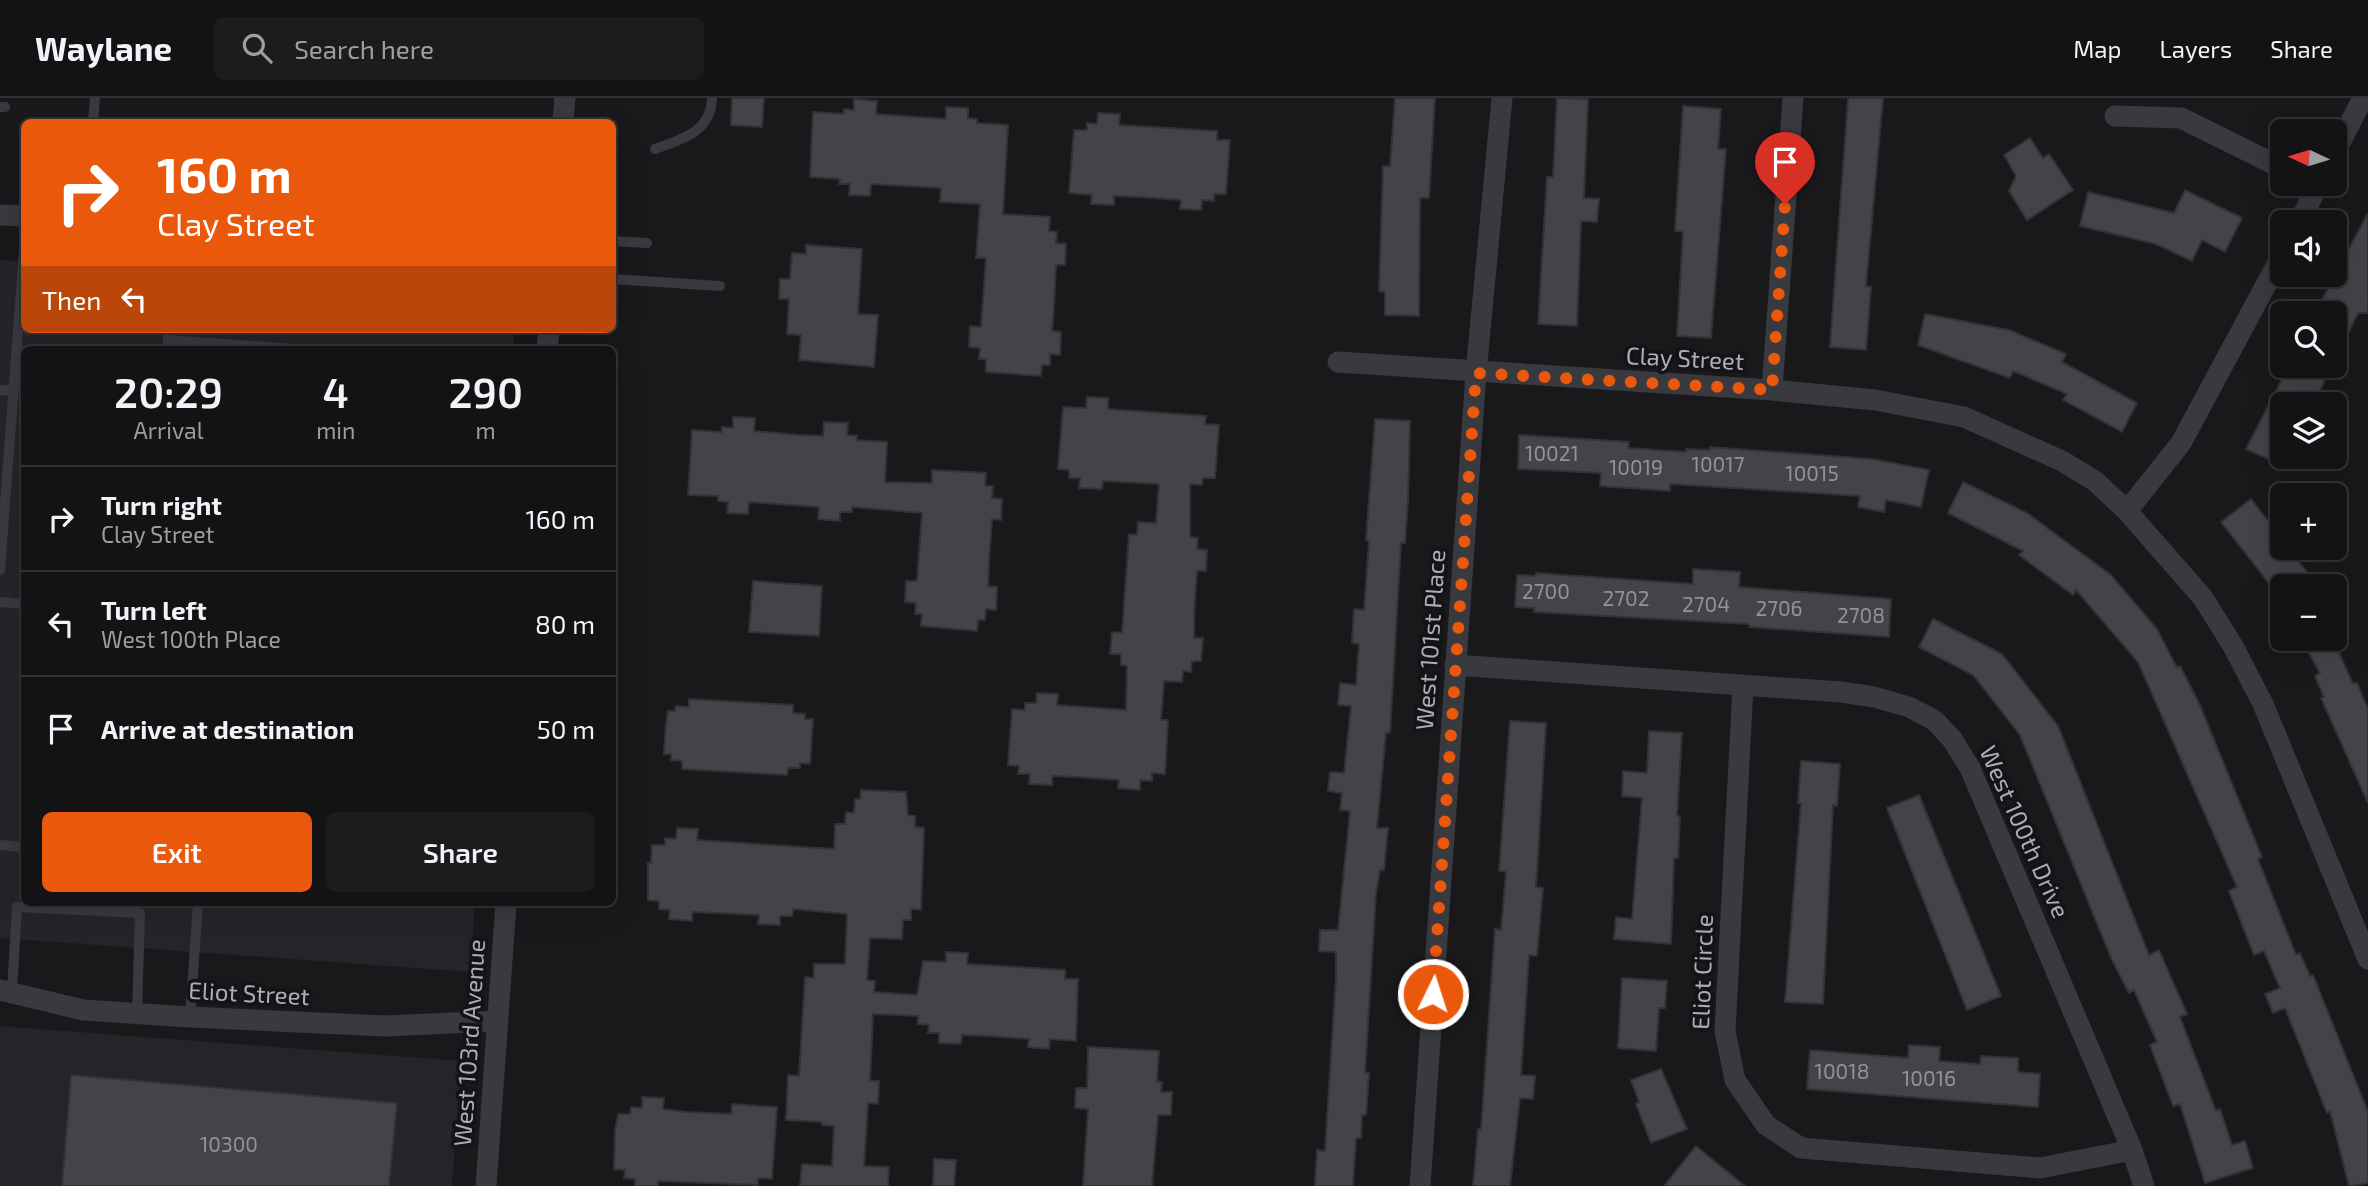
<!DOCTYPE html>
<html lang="en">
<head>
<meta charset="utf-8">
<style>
  :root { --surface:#131214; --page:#1c1b1d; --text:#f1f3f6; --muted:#9d9ea0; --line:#323234; --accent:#ea580c }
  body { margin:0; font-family:"Exo 2",sans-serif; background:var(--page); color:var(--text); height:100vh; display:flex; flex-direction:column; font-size:26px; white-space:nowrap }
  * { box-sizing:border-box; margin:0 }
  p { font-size:23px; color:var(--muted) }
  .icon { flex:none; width:38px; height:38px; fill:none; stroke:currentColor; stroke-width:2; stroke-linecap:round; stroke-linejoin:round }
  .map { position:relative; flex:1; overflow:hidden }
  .sheet { position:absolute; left:21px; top:248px; width:595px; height:560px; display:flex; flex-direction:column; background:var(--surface); border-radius:10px; box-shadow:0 7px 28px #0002,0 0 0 2px var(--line) }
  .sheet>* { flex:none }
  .banner { position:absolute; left:21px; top:21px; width:595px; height:214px; border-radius:10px; box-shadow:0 7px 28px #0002,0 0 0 2px var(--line); background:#ea580c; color:#fff; overflow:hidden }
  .needle { width:46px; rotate:274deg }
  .tools { position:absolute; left:2270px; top:21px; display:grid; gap:14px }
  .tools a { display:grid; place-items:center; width:77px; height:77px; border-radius:10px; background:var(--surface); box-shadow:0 7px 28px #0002,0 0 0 2px var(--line); font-size:35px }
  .pin { position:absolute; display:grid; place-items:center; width:60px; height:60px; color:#fff; margin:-72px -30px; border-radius:50% 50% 50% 0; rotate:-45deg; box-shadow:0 0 7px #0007 }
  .pin .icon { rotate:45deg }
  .me { position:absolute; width:77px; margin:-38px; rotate:4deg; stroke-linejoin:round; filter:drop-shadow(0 0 5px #0008) }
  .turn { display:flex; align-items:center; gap:24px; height:147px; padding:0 21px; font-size:32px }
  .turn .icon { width:91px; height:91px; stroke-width:2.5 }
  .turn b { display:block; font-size:49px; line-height:60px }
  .then { display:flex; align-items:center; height:66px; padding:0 21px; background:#0003; gap:14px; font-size:26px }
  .eta { display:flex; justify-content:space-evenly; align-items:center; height:119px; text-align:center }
  .eta b { font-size:42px; font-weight:600; line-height:49px }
  .action { display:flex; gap:14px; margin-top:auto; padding:14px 21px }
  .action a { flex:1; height:80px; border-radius:10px; background:var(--accent); color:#fff; font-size:28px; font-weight:600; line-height:80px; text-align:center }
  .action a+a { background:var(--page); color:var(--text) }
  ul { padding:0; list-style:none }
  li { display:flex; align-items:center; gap:21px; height:105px; padding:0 21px; border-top:2px solid var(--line) }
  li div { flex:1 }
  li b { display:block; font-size:26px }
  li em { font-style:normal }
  header { display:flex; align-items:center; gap:42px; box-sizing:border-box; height:98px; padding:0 35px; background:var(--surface); border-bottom:2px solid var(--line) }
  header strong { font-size:33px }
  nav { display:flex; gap:38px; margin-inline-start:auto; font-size:24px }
  .search { width:490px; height:63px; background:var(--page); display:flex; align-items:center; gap:18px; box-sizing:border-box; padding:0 24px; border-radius:10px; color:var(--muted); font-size:26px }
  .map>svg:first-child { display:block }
  .built { fill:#252428 }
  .building { fill:#434348; stroke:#333237; stroke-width:2 }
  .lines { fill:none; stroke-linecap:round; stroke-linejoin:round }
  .service { stroke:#393a40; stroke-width:10 }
  .minor { stroke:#393a40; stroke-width:21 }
  .route { stroke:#ea580c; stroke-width:12; stroke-dasharray:0 21.6 }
  .labels { text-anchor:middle; stroke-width:7; stroke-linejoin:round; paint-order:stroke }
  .number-label { font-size:21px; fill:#90939e }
  .street-label { font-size:24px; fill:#aaaebb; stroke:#141316 }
</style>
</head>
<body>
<header>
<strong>Waylane</strong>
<div class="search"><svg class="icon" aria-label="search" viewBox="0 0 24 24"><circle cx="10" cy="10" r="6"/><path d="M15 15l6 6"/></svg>Search here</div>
<nav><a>Map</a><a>Layers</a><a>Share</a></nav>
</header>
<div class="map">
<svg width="2368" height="1088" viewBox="0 0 2368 1088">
  <rect width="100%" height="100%" fill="#19181b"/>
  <path class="built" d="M 0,162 L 24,164 L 24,231 L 515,231 L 513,252 L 24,252 L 24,805 L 475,805 L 470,874 L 0,840 Z
    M 0,928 L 461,963 L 452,1088 L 0,1088 Z"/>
  <path class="building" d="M 732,0 L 764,0 L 762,29 L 731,27 Z
    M 1395,0 L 1435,0 L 1429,100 L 1420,100 L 1419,218 L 1385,217 L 1385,194 L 1379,193 L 1383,68 L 1390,68 Z
    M 1557,0 L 1588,1 L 1584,100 L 1599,101 L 1597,124 L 1581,123 L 1577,228 L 1538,226 L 1547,79 L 1553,79 Z
    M 1848,0 L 1883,0 L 1866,188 L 1871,189 L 1866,252 L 1830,249 Z
    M 854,1 L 877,3 L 876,16 L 946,21 L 946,9 L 968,10 L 968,20 L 977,21 L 977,25 L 1008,27 L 1003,116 L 1050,119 L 1049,133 L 1057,134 L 1056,145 L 1066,146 L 1065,167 L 1056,167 L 1054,209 L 1052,233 L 1061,234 L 1060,257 L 1050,256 L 1050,267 L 1042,267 L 1041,278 L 986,274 L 986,261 L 979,261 L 980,250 L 969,249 L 970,228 L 981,229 L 986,160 L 976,160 L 980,106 L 940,104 L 941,90 L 871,86 L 870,98 L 849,97 L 850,86 L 839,86 L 840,81 L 810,79 L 813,14 L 844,16 L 844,11 L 854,12 Z
    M 1683,8 L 1721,11 L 1718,51 L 1726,51 L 1711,240 L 1677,238 L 1683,133 L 1675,133 Z
    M 1098,15 L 1120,16 L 1119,27 L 1217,33 L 1217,42 L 1230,42 L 1226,96 L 1214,96 L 1214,103 L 1202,102 L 1201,112 L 1180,111 L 1181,102 L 1139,99 L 1114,98 L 1114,107 L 1091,106 L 1092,97 L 1069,95 L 1074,32 L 1087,32 L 1087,25 L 1097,26 Z
    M 2030,40 L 2043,60 L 2049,56 L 2073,92 L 2027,122 L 2009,93 L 2016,78 L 2004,57 Z
    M 2185,92 L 2242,120 L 2225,154 L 2202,142 L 2192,163 L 2156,146 L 2080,128 L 2088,94 L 2174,115 Z
    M 2368,115 L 2368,215 L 2358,215 L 2334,264 L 2334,215 L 2315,215 Z
    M 806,147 L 862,151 L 858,216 L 878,217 L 874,269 L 799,262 L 801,237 L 787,236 L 789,201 L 779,201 L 780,181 L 790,181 L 792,155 L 806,156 Z
    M 1925,216 L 2009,232 L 2066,256 L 2062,264 L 2137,305 L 2122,334 L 2063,302 L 2067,296 L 2013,273 L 2010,280 L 1918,247 Z
    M 2289,268 L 2332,268 L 2318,296 L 2312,293 L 2306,306 L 2282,306 L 2282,355 L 2277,365 L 2246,351 Z
    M 1087,299 L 1108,300 L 1108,311 L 1206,318 L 1205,326 L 1219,327 L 1215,380 L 1203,380 L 1202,387 L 1190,386 L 1190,439 L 1198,440 L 1197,451 L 1207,452 L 1206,473 L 1197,473 L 1194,515 L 1194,540 L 1203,540 L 1201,563 L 1192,563 L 1191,574 L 1183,573 L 1182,584 L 1164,583 L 1161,622 L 1168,622 L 1165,676 L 1152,675 L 1152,683 L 1140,682 L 1140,692 L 1118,690 L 1119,682 L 1077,679 L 1052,678 L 1052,687 L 1029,686 L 1030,676 L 1018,676 L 1019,668 L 1008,667 L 1012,611 L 1025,612 L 1025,605 L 1036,605 L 1037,595 L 1058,596 L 1057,607 L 1126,612 L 1127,568 L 1121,567 L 1121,556 L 1110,556 L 1112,534 L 1122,535 L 1129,436 L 1137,437 L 1138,424 L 1156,425 L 1159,386 L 1103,383 L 1102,391 L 1079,390 L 1080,380 L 1069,380 L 1069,372 L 1058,371 L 1063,309 L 1086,310 Z
    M 733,319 L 755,320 L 754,333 L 799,337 L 823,338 L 824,324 L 848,325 L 847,337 L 857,338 L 856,342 L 887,344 L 885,384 L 932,385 L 932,372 L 986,375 L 985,388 L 993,388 L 992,400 L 1002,401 L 1001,422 L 992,421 L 989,464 L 988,488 L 997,489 L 996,512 L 986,511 L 985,522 L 978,522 L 977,533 L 921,528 L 922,516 L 915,516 L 916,505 L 905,504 L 906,483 L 917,483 L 922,415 L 852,409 L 852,414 L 840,414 L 840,423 L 818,421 L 819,409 L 749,404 L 748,416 L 727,415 L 728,404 L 718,403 L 718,398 L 688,397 L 692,332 L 722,334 L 722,329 L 733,330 Z
    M 1375,321 L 1410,323 L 1408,404 L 1405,445 L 1401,445 L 1390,635 L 1386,635 L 1377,730 L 1388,730 L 1384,772 L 1380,772 L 1376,795 L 1365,975 L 1369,975 L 1366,1017 L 1362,1017 L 1361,1040 L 1356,1040 L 1353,1088 L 1315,1088 L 1317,1052 L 1325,1053 L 1336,879 L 1336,854 L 1319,853 L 1320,832 L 1338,832 L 1350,713 L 1340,712 L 1342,695 L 1328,693 L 1330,674 L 1344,675 L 1351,608 L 1338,607 L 1340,585 L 1356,587 L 1359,546 L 1352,545 L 1354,511 L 1364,512 L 1369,443 L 1366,442 Z
    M 1519,337 L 1629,344 L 1628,350 L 1686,354 L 1686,351 L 1710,352 L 1710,349 L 1872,361 L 1929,372 L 1921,409 L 1886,402 L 1884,414 L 1858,409 L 1860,398 L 1670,386 L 1670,393 L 1600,388 L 1601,375 L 1518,371 Z
    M 1963,384 L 2027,415 L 2111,477 L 2157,531 L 2177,570 L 2180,568 L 2199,605 L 2262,759 L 2258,761 L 2296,857 L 2300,855 L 2310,878 L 2313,877 L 2368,1014 L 2368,1085 L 2349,1088 L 2330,1013 L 2327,1015 L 2285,910 L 2273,915 L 2265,896 L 2280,890 L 2264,853 L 2254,857 L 2229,793 L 2237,789 L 2138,564 L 2076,492 L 2073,497 L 2019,457 L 2023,453 L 1948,415 Z
    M 2251,401 L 2282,441 L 2282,450 L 2288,450 L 2318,488 L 2271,488 L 2221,424 Z
    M 1693,471 L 1740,474 L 1739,489 L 1891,501 L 1889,539 L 1749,529 L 1749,526 L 1534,514 L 1534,510 L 1515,509 L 1517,477 L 1536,478 L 1536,475 L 1693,486 Z
    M 753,483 L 822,488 L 819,538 L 749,534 Z
    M 1933,521 L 2002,556 L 2058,628 L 2149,857 L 2159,852 L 2187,916 L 2180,919 L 2216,1013 L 2220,1011 L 2232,1047 L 2245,1043 L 2253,1070 L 2205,1085 L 2180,1006 L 2173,1008 L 2150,947 L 2157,944 L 2134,892 L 2129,895 L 2112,862 L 2020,637 L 1973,577 L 1919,549 Z
    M 2301,541 L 2333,541 L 2353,586 L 2357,585 L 2368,611 L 2368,705 L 2321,600 L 2324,599 L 2315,578 L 2320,575 Z
    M 689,601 L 793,607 L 793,615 L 805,616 L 805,621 L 813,621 L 810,666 L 800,665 L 800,670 L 788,670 L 787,677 L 682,671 L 682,663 L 671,662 L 671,656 L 664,656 L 666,626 L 668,613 L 675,613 L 676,608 L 689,609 Z
    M 1510,623 L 1546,625 L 1536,789 L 1543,790 L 1537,858 L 1529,857 L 1521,977 L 1535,978 L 1533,1001 L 1520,1000 L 1510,1088 L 1473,1088 L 1478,1031 L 1481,1032 L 1495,831 L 1501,832 L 1506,774 L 1499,773 Z
    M 1649,633 L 1682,635 L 1677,718 L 1680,718 L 1678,760 L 1674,760 L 1671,846 L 1614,841 L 1616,819 L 1632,821 L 1642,700 L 1622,698 L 1623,673 L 1647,675 Z
    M 1801,663 L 1840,666 L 1837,708 L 1833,707 L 1823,906 L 1785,904 L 1801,705 L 1798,705 Z
    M 861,692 L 906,694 L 908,717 L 915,718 L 915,729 L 924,730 L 921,812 L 911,811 L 911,822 L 903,822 L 902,841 L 870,840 L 867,882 L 875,883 L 874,894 L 917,897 L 923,863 L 946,864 L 946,854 L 968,855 L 967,866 L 1065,872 L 1065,881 L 1078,881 L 1076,943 L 1050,941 L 1049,951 L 1028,949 L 1029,941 L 987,938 L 962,937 L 961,946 L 939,945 L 939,935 L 928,935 L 929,927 L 918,926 L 918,918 L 873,916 L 870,983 L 879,983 L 878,1006 L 868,1005 L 864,1068 L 889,1069 L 888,1088 L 800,1088 L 802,1066 L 832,1068 L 834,1028 L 822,1027 L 822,1024 L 786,1022 L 788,977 L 799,978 L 805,879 L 814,880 L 814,866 L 845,866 L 847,816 L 793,811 L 792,818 L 780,818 L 780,827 L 758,826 L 759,817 L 717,815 L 692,814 L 692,823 L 669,821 L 670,812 L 659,811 L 659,803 L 648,802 L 648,765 L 651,765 L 652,747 L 665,747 L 665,740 L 676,741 L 677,730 L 698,731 L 697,742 L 834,751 L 835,726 L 845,726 L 846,714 L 854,715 L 855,701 L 860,701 Z
    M 1919,697 L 2001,898 L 1967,912 L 1887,710 Z
    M 1622,880 L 1667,883 L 1665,910 L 1659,910 L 1656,953 L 1618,950 Z
    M 1909,947 L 1940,949 L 1939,963 L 1980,966 L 1981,958 L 2018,960 L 2018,974 L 2040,976 L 2038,1009 L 1807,991 L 1810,952 L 1908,960 Z
    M 1088,949 L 1159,953 L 1157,984 L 1162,984 L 1161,994 L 1172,994 L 1171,1017 L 1158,1017 L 1152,1088 L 1083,1088 L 1088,1011 L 1075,1010 L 1076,990 L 1087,990 Z
    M 1661,971 L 1687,1031 L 1651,1045 L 1636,1006 L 1639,1004 L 1631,982 Z
    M 71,977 L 397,1005 L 389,1088 L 62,1088 Z
    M 642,999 L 664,1000 L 663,1011 L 686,1014 L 731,1016 L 732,1006 L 777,1009 L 772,1081 L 758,1080 L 758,1087 L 658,1083 L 658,1088 L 635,1088 L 635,1081 L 624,1080 L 625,1072 L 614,1071 L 615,1034 L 618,1016 L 630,1016 L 631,1009 L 642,1010 Z
    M 1696,1048 L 1745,1088 L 1664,1088 Z
    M 934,1061 L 956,1062 L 954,1088 L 933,1088 Z"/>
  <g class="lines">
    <path class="service" d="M 0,9 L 5,9
      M 93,24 L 95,0
      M 655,51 C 682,41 711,34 712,0
      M 612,143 L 647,145
      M 612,181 L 720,188
      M 168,242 L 239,247
      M 167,252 L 169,231
      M 239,252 L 239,247 L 309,252
      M 0,292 L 14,293
      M 0,472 L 24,153
      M 0,504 L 24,506
      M 0,747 L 24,749
      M 12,892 L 17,809 L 140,815 L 137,916
      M 190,919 L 198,805"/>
    <path class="minor" d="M 2115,18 L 2181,20 L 2282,70
      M 563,24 L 565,0
      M 2334,56 L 2363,0
      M 0,117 L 24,118
      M 2299,124 L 2319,86
      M 547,252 L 549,231
      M 1338,264 L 1772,292 L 1875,302 L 1964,319 L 2062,363 L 2095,383 L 2127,413 L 2203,500 L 2233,548 L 2263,606 L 2368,861
      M 1772,292 L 1793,0
      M 2127,413 L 2181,345 L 2282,157
      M 1455,567 L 1841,594 L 1874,599 L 1909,609 L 1934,622 L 1952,641 L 1970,670 L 2132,1052 L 2144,1088
      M 1743,588 L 1725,933 L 1735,982 L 1766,1027 L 1801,1050 L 2040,1070 L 2132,1052
      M 0,892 L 83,912 L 190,919 L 385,928 L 498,923
      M 486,1088 L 506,805
      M 1420,1088 L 1476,275 L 1502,0"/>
  </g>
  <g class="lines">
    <path class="route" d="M 1433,896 L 1476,275 L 1772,292 L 1785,106"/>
  </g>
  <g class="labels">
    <g class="number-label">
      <text x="1552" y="363">10021</text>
      <text x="1718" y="374">10017</text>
      <text x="1636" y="377">10019</text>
      <text x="1812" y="383">10015</text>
      <text x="1546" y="501">2700</text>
      <text x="1626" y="508">2702</text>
      <text x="1706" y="514">2704</text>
      <text x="1779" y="518">2706</text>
      <text x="1861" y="525">2708</text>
      <text x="1842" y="981">10018</text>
      <text x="1929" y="988">10016</text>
      <text x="229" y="1054">10300</text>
    </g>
    <g class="street-label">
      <text transform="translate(1685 261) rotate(3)" y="8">Clay Street</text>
      <text transform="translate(1431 542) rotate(-86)" y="8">West 101st Place</text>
      <text transform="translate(2024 734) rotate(66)" y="8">West 100th Drive</text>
      <text transform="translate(1703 874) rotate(-88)" y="8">Eliot Circle</text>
      <text transform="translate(249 896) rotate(3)" y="8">Eliot Street</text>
      <text transform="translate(470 945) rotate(-86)" y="8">West 103rd Avenue</text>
    </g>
  </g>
</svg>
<div class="tools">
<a><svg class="needle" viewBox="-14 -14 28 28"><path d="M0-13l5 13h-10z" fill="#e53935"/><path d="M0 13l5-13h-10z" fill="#9d9ea0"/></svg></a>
<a><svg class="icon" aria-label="sound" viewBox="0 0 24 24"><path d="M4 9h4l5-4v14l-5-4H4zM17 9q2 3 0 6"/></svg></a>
<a><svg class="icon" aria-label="search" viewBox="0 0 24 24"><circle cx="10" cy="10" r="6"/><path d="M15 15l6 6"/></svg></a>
<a><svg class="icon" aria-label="layers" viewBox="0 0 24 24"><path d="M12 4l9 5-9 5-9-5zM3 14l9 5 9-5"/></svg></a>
<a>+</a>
<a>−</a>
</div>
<div class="pin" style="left:1785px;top:106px;background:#d93025"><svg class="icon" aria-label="arrive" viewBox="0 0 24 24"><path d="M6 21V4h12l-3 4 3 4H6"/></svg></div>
<svg class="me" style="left:1433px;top:896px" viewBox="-20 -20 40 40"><circle r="17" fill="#ea580c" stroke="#fff" stroke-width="3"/><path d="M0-11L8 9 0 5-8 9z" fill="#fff"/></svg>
<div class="banner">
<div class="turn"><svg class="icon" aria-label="right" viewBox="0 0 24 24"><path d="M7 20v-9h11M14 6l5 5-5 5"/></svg><div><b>160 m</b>Clay Street</div></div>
<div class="then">Then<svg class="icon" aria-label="left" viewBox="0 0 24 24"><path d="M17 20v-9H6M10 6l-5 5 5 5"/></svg></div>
</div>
<section class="sheet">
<div class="eta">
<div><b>20:29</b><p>Arrival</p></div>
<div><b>4</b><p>min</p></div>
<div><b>290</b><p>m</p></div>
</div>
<ul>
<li><svg class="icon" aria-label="right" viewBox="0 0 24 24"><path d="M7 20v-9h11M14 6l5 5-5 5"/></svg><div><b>Turn right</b><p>Clay Street</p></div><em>160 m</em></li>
<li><svg class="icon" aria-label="left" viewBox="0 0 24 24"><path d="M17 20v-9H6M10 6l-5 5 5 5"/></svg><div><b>Turn left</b><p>West 100th Place</p></div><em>80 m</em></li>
<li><svg class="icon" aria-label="arrive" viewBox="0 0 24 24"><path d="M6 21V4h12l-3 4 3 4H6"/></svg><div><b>Arrive at destination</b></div><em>50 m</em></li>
</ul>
<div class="action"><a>Exit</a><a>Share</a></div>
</section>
</div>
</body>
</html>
